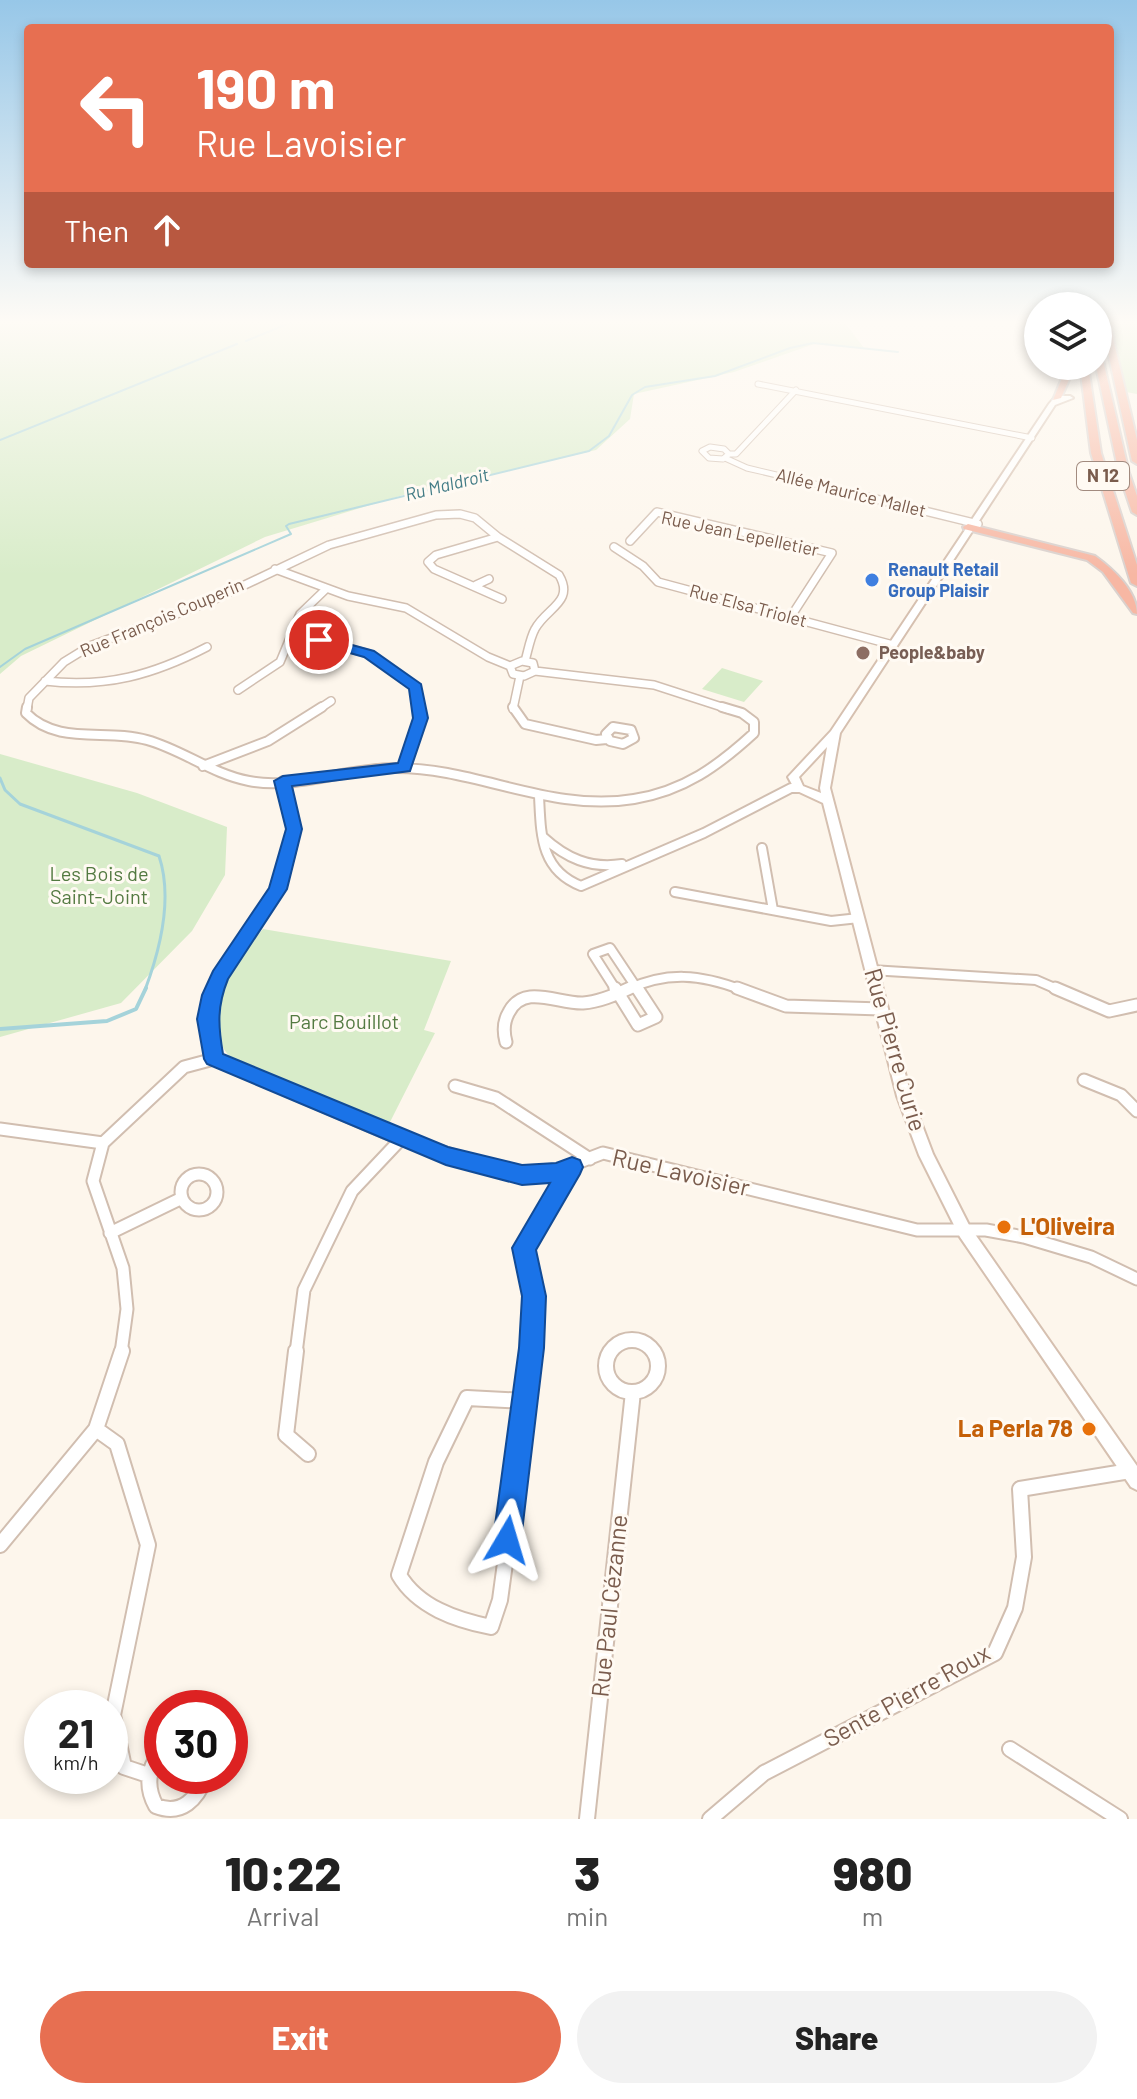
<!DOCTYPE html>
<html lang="en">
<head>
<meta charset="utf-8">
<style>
  :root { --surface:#fff; --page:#f2f2f2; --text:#222; --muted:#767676; --accent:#e76f51 }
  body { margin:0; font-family:Barlow,sans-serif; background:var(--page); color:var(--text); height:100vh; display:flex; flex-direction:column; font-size:30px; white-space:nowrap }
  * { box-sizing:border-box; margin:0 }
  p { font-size:26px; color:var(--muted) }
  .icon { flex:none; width:44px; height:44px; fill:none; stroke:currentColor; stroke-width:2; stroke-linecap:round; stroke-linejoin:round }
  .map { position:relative; height:1819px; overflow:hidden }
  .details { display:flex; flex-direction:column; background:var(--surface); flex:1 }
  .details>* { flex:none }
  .hud { position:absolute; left:24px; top:24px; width:1090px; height:244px; border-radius:8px; box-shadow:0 4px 12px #0003; background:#e76f51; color:#fff; overflow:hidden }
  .controls { position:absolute; left:1024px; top:292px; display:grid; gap:16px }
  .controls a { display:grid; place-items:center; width:88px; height:88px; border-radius:50%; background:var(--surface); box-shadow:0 4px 12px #0003; font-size:40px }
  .speed { position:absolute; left:24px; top:1690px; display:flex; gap:16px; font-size:40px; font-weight:700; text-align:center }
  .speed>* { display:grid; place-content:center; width:104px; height:104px; border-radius:50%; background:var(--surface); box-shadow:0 4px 12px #0003; line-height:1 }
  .speed small { font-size:20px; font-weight:400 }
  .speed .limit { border:12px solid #d22; background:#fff; color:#111 }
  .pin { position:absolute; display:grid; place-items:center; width:68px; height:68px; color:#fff; margin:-34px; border:4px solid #fff; border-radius:50%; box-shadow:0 2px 8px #0007 }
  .me { position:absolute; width:88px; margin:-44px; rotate:7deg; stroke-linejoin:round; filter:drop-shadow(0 0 6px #0008) }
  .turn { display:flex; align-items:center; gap:28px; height:168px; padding:0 40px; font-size:36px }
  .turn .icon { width:104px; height:104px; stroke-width:2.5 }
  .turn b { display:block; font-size:56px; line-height:68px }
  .then { display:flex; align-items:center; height:76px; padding:0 40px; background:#0003; gap:16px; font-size:30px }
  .eta { display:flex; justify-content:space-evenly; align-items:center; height:136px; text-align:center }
  .eta b { font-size:48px; font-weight:800; line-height:56px }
  .button { display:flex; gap:16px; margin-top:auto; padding:16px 40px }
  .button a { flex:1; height:92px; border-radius:48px; background:var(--accent); color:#fff; font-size:32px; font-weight:800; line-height:92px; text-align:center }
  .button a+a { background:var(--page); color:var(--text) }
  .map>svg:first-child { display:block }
  .green { fill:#d8ecc9 }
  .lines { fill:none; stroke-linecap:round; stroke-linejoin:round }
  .stream-far2 { stroke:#a5d3da; stroke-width:2 }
  .stream-far1 { stroke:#a5d3da; stroke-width:3 }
  .stream { stroke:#a5d3da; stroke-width:4 }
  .street-far4-casing { stroke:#d1beb0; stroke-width:7 }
  .street-far3-casing { stroke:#d1beb0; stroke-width:10 }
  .street-far2-casing { stroke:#d1beb0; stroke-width:12 }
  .street-far1-casing { stroke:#d1beb0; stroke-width:15 }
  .street-casing { stroke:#d1beb0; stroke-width:18 }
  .secondary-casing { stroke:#d6c0b0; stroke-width:4 }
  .highway-casing { stroke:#dad1cd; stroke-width:4 }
  .street-far4 { stroke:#fff; stroke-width:5 }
  .street-far3 { stroke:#fff; stroke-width:7 }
  .street-far2 { stroke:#fff; stroke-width:8 }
  .street-far1 { stroke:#fff; stroke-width:11 }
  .street { stroke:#fff; stroke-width:14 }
  .secondary { fill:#fff; fill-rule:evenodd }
  .highway { fill:#f7b7a3; fill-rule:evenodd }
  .route { fill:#1a73e8; stroke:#114b97; stroke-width:2 }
  .shop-dot { fill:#3f7fe0; stroke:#fffaf3; stroke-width:3 }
  .education-dot { fill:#8d6e63; stroke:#fffaf3; stroke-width:3 }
  .food-dot { fill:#e8710a; stroke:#fffaf3; stroke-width:3 }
  .labels { text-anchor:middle; stroke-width:6; stroke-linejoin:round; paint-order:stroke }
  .shield { fill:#fffaf3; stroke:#a28b7f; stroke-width:2 }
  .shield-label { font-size:18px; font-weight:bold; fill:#7a5c4d }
  .far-water-label { font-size:18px; font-style:italic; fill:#437c86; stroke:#fffaf3 }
  .far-street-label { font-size:18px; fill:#7a5c4d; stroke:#fffaf3 }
  .far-shop-label { font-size:18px; font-weight:bold; fill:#366cbe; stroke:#fffaf3; text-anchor:start }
  .far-education-label { font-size:18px; font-weight:bold; fill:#785e54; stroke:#fffaf3; text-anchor:start }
  .park-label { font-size:20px; fill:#537a41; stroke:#fffaf3 }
  .near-street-label { font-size:24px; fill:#7a5c4d; stroke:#fffaf3 }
  .near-food-label { font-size:24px; font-weight:bold; fill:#c56008; stroke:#fffaf3; text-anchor:start }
</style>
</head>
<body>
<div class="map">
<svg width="1137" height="1819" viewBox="0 0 1137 1819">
  <rect width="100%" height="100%" fill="#fdf6ec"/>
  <path class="green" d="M 0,320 L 843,320 L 864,348 L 817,343 L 734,372 L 634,394 L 630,419 L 596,450 L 403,495 L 265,537 L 21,656 L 0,674 Z
    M 1117,320 L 1137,320 L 1137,394 L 1126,392 L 1113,335 Z
    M 722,668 L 763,681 L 744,702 L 702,689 Z
    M 0,754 L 137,793 L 227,827 L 225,875 L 192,931 L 121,1003 L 0,1037 Z
    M 263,929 L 451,961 L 424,1030 L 435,1033 L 389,1124 L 233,1060 C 192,1020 235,962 263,929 Z"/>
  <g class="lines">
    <path class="stream-far2" d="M 246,341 L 297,320
      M 0,440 L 237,344
      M 0,667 L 25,649 L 291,534 L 286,526 L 289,524 L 589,451 L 609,436 L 632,395 L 645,387 L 715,376 L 790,348 L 813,343 L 898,352"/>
    <path class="stream-far1" d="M 0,778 L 5,790 L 20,804 L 159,856 C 173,898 160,950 145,990"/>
    <path class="stream" d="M 0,1029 L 107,1021 L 136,1009 L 146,988"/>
    <defs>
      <path id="street-far4" d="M 758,384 L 1032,438
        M 710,447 L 724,449 L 729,454 L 723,459 L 709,458 L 702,451 Z
        M 729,454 L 736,454 L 796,390
        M 725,458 L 747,468 L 840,490"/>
      <path id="street-far3" d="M 831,488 L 978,524
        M 498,537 L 436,555 L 428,562 L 434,569 L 502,599
        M 630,541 L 657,512 L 832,553 L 790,618
        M 614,547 L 643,566 L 658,582 L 893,645
        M 275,569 L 348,596 L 406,608 L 488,657 L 510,666
        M 476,585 L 489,579
        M 294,633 L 369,654 L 416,687 L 419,709
        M 522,661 L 533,663 L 535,671 L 524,676 L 513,674 L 510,666 Z
        M 535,671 L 654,685 L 728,709
        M 45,681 C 106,688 153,675 207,647
        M 238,690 L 280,662 L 300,614 L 326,589
        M 27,709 L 29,698 L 64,662 L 90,646 L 211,601 L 329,545 L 436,515 L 460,514 L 475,518 L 498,537 L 559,575 C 575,602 546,608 535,629 C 530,638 528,651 525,661
        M 319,709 L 331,701
        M 513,709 L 520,676"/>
      <path id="street-far2" d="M 27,707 L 26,713 C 58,746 107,728 147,740 C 183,750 212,774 249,781 C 295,790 347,768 394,768 C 476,767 550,813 634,799 C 684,791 718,766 754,733 L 754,722 L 742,713 L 722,707
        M 513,707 L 525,724 L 596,740 L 607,739
        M 613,727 L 631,730 L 634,738 L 623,744 L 610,741 L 606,734 Z
        M 203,766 L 268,741 L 322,707
        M 405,768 L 420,718 L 419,707
        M 539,796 C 541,834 540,870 581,886 L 704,833 L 791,788 L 799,788
        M 543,837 C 566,858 590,869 622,864
        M 762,848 L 773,910
        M 675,892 L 831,921 L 859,918
        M 871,970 L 1036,980 L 1059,990
        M 214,990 C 237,937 297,884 294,823 C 293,809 287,795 283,781
        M 616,990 L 593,954 L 610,948 L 638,990
        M 626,990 C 667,971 700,974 742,990"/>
      <path id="street-far1" d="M 615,988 L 638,1025 L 656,1017 L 637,988
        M 737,988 L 786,1006 L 881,1009
        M 1055,988 L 1109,1011 L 1137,1005
        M 506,1042 C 503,1031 503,1022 509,1012 C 524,983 558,1004 583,1003 C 599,1002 615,995 630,988
        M 214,1059 L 208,1021 L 215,988
        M 1084,1080 L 1121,1095 L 1137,1111
        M 455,1086 L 496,1098 L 590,1159
        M 0,1129 L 103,1143
        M181 1192a18 18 0 1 1 36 0a18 18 0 1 1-36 0Z
        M 110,1233 L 180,1199
        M 121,1353 L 127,1309 L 123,1268 L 93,1181 L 103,1143 L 184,1067 L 214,1059 L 401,1139 L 506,1172 L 556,1171 L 603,1153 L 917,1230 L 986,1230 L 1024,1237 L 1091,1257 L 1137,1279
        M 296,1353 L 304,1290 L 352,1191 L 401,1139
        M 530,1353 L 534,1296 L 524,1248 L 565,1185 L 572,1167"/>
      <path id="street" d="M606 1366a26 26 0 1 1 52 0a26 26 0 1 1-52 0Z
        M 296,1351 L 286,1435 L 308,1454
        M 467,1398 L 527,1401 L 500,1600 L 491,1627 C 456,1620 418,1607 399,1575 L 436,1462 Z
        M 527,1401 L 530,1351
        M 96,1429 L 117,1444 L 148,1545 L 113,1715 L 124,1767 L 148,1775
        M 0,1545 L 96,1429 L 122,1351
        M 1010,1749 L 1120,1819
        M 162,1750 C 148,1768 145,1786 156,1806 C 182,1816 197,1799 206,1776
        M 587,1819 L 633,1392
        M 710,1819 L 764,1773 L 995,1653 L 1015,1608 L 1024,1557 L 1020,1489 L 1130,1471"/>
      <path id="secondary" d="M 1056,396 L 1070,396 L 1073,398 L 1055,405 L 840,733 L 830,788 L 911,1096 L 933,1154 L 970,1227 L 1137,1466 L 1137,1490 L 1131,1487 L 960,1237 L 919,1155 L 897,1096 L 823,803 L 795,790 L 788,777 L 831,731 L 1049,404 ZM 827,747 L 820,788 L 821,793 L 803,786 L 799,777 Z"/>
      <path id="highway" d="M 1107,320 L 1115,320 L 1112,328 L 1114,343 L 1137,440 L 1137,464 L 1132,461 L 1106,343 L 1104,328 Z
        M 1098,353 L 1102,356 L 1129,473 L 1137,496 L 1137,515 L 1132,512 L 1119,473 L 1096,366 L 1098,366 Z
        M 1067,366 L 1075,366 L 1061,398 L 1053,400 Z
        M 1080,366 L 1088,366 L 1101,453 L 1137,565 L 1137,586 L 1131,583 L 1091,453 Z
        M 968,524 L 1095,556 C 1113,569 1137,591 1137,614 L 1133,613 L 1103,572 L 1087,560 L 964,529 L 963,527 Z"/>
    </defs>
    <use href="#street-far4" class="street-far4-casing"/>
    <use href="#street-far3" class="street-far3-casing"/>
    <use href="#street-far2" class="street-far2-casing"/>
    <use href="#street-far1" class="street-far1-casing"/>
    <use href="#street" class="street-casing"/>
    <use href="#secondary" class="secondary-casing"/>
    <use href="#highway" class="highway-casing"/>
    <use href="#street-far4" class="street-far4"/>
    <use href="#street-far3" class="street-far3"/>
    <use href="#street-far2" class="street-far2"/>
    <use href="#street-far1" class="street-far1"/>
    <use href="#street" class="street"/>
    <use href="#secondary" class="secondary"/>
    <use href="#highway" class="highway"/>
  </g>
  <linearGradient id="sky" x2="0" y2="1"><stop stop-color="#97c7e8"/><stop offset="0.56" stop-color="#fefbf6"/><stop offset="1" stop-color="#fefbf6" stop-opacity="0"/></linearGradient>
  <rect width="1137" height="575" fill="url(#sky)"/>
  <path class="route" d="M 319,636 L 374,651 L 421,684 L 428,718 L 410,771 L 292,786 L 302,829 L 287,889 L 228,979 C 217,1006 218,1025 223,1054 L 448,1147 L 522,1165 L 556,1163 L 572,1157 L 580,1160 L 583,1167 L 580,1174 L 536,1250 L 546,1296 L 544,1348 L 521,1540 L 517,1549 L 507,1554 L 497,1549 L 493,1540 L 519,1348 L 522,1296 L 512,1248 L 550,1183 L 522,1185 L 446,1165 L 207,1064 L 204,1059 L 197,1019 L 202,995 L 213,971 L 269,888 L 286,829 L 274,781 L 283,776 L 398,763 L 413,718 L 409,689 L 364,657 L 314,643 L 314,637 Z"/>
  <circle class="shop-dot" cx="872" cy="580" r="8"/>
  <circle class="education-dot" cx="863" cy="653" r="8"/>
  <g class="food-dot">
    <circle cx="1004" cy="1227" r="8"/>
    <circle cx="1089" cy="1429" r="8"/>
  </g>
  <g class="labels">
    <rect class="shield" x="1077" y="462" width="52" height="28" rx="6"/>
    <g class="shield-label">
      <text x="1103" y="482">N 12</text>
    </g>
    <g class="far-water-label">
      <text transform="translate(447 485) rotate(-14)" y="6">Ru Maldroit</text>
    </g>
    <g class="far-street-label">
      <text transform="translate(851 493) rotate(14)" y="6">Allée Maurice Mallet</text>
      <text transform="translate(740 534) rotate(12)" y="6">Rue Jean Lepelletier</text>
      <text transform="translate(748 606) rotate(15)" y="6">Rue Elsa Triolet</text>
      <text transform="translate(162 618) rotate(-23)" y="6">Rue François Couperin</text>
    </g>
    <g class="far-shop-label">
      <text x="888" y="576">Renault Retail<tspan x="888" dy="21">Group Plaisir</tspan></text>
    </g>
    <g class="far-education-label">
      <text x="879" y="659">People&amp;baby</text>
    </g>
    <g class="park-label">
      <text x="99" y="881">Les Bois de<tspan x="99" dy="23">Saint-Joint</tspan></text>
      <text x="344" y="1029">Parc Bouillot</text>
    </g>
    <g class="near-street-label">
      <text transform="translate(895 1050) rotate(74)" y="8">Rue Pierre Curie</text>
      <text transform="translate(681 1173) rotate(13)" y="8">Rue Lavoisier</text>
      <text transform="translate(610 1606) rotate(-84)" y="8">Rue Paul Cézanne</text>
      <text transform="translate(907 1696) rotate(-29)" y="8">Sente Pierre Roux</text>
    </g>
    <g class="near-food-label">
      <text x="1020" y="1235">L'Oliveira</text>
      <text x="1073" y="1437" text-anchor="end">La Perla 78</text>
    </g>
  </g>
</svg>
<div class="controls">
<a><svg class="icon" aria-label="layers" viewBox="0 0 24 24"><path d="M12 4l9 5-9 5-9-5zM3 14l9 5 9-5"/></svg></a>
</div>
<div class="speed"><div>21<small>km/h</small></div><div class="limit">30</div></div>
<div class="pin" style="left:319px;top:640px;background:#d93025"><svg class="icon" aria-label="arrive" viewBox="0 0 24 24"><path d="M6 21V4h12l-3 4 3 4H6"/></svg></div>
<svg class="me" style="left:507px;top:1540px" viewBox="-20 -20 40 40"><path d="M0-17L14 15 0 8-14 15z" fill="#1a73e8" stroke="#fff" stroke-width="4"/></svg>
<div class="hud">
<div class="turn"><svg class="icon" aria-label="left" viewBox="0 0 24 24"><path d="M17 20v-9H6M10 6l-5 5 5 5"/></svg><div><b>190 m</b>Rue Lavoisier</div></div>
<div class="then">Then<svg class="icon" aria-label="ahead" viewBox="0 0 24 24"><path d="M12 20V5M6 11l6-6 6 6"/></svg></div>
</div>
</div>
<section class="details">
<div class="eta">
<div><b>10:22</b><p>Arrival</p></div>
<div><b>3</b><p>min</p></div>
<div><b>980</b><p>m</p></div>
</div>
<div class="button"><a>Exit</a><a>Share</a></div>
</section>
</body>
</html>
